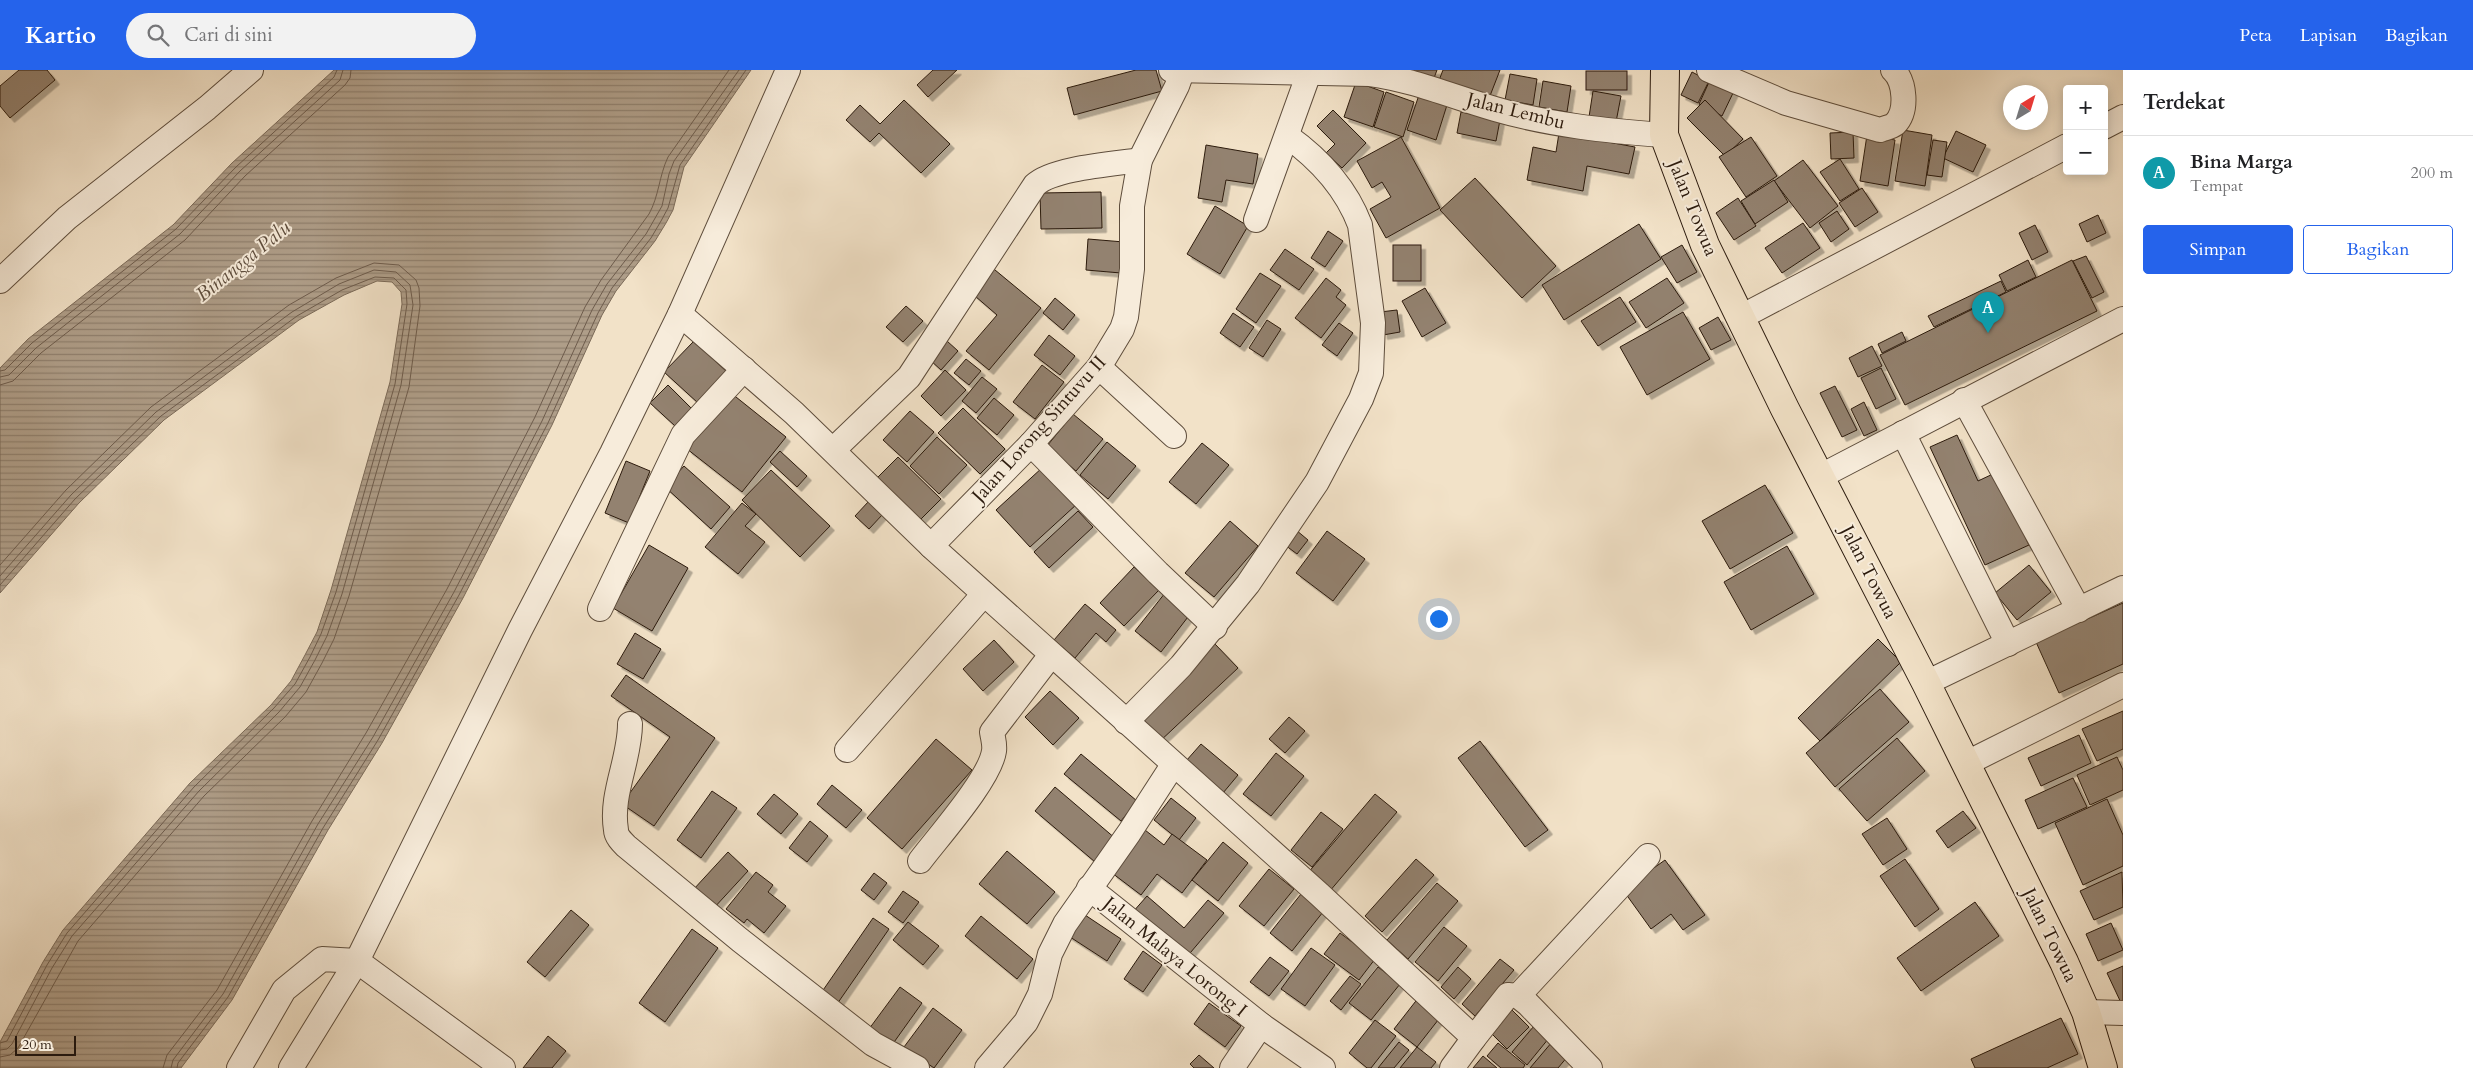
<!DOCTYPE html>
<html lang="id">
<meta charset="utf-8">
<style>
:root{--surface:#fff;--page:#f2f2f2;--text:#202124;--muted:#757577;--line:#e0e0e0;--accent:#2563eb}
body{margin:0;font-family:Cardo,serif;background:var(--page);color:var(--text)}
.controls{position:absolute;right:15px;top:15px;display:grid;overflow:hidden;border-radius:5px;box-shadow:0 2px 12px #0003}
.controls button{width:45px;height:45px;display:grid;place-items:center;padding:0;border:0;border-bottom:1px solid var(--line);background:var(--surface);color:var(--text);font:25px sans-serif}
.compass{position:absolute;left:2003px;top:15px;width:45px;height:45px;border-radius:50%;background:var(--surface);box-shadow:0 2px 12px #0003;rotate:38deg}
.scale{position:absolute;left:15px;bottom:12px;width:61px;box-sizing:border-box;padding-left:5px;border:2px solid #2c1b0e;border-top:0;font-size:14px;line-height:18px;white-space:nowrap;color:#2c1b0e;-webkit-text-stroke:4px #f7ecdb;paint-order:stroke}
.you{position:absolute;left:1438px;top:548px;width:18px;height:18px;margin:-12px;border:4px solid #fff;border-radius:50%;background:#1a73e8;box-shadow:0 0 0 8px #1a73e833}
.badge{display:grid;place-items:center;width:32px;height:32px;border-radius:50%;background:var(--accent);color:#fff;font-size:16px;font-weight:700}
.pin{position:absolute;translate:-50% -41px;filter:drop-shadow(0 1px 2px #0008)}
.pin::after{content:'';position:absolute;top:26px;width:18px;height:15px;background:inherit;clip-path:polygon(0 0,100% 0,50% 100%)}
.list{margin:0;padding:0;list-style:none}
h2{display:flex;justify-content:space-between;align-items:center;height:65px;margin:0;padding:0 20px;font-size:21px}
h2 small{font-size:16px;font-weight:400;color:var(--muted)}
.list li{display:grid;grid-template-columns:32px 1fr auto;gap:15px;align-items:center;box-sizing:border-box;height:75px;padding:0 20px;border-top:1px solid var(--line)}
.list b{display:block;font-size:19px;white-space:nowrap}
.list p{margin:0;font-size:16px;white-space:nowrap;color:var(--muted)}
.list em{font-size:16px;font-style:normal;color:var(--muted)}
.actions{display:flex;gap:10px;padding:15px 20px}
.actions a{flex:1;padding:11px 0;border:1px solid var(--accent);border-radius:5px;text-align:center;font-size:18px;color:var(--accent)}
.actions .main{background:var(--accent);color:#fff}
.icon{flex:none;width:28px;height:28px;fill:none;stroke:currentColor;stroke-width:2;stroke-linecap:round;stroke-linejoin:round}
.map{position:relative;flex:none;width:2123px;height:998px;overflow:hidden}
header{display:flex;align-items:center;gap:30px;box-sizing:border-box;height:70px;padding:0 25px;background:var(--accent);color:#fff}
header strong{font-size:24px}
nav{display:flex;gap:28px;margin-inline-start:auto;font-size:18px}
.search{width:350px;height:45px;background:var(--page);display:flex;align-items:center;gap:12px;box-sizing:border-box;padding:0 18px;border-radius:28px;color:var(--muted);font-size:19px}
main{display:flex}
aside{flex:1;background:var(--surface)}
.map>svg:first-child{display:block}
</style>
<header>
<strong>Kartio</strong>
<div class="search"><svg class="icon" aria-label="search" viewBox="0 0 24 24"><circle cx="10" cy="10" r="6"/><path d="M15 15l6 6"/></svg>Cari di sini</div>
<nav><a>Peta</a><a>Lapisan</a><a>Bagikan</a></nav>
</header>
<main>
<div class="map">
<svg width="2123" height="998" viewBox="0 0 2123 998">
<defs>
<pattern id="water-rules" width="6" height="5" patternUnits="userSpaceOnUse" patternTransform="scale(1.25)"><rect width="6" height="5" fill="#af9e89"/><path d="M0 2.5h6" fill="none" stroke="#8f806e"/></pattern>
<filter id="shadow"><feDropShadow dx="4.5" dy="4.5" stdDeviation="0" flood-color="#0004"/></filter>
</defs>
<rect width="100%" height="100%" fill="#f2e2c8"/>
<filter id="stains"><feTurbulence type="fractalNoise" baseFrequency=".004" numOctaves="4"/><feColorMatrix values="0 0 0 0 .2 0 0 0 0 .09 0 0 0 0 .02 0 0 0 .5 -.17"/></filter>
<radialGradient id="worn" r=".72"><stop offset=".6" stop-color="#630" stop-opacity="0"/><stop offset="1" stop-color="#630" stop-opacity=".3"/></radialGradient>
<path fill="url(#water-rules)" stroke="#7b6a58" d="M334 0H751L684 97 673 140 666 153 655 171 616 221 602 245 552 355 463 528 382 673 328 760 232 930 181 998H0V972L43 892 63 860 190 713 271 635 291 611 305 585 317 562 331 520 390 312 402 234 401 222 392 212 377 211 344 225 299 250 164 350 79 433 0 523V298L28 269 173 155 232 93Z"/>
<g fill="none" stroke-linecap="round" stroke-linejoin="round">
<g stroke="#6e5c4c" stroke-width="1">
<path d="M0 301 5 300 32 273 176 159 236 97 334 7 337 0"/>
<path d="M0 307 9 305 36 278 180 164 240 101 340 10 343 0"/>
<path d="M0 315 13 311 41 283 185 170 245 106 345 15 350 8 351 0"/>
<path d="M0 495 66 420 151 337 289 235 336 208 374 193 399 195 416 210 419 218 420 236 409 317 349 526 334 569 322 593 306 622 285 647 204 726 78 871 18 978 10 985 0 987"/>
<path d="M0 506 71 425 156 342 292 242 339 214 374 200 396 202 410 215 413 235 401 315 342 524 327 566 315 590 300 617 279 642 199 721 72 866 52 898 12 974 7 979 0 980"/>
<path d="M0 515 75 429 161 346 297 246 342 220 375 207 394 208 406 220 407 234 395 314 336 522 321 564 310 587 295 614 274 638 194 717 67 863 47 895 7 971 0 973"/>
<path d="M163 998 167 985 217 920 312 751 366 663 447 519 535 347 585 237 601 210 649 144C659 126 659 106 668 87L729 0"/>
<path d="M171 998 173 990 223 924 318 754 373 667 454 522 542 351 592 240 607 214 646 164 662 136 669 104 674 91 739 0"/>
<path d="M177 998 178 993 228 927 323 758 378 670 459 525 548 353 598 243 612 218 651 168 661 151 668 138 680 95 746 0"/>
</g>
</g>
<g fill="#93826f" stroke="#2c1b0e" filter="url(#shadow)">
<path d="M19 0H47L55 10 10 48 0 36V16Z"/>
<path d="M933 0H957L928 27 917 15Z"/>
<path d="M1136 0H1156L1162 21 1074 45 1067 18Z"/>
<path d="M1409 0H1437L1434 8Z"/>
<path d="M1443 0H1500L1488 31 1438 13Z"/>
<rect x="1586" y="1" width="41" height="19"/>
<path d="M1692 2 1709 11 1698 33 1681 25Z"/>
<path d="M1510 4 1537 9 1533 35 1505 30Z"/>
<path d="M1710 10 1734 21 1722 46 1699 34Z"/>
<path d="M1543 11 1571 16 1567 42 1539 37Z"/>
<path d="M1356 12 1384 22 1373 57 1344 47Z"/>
<path d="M1593 21 1621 26 1616 52 1589 47Z"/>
<path d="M1386 22 1414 32 1403 67 1374 57Z"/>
<path d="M1419 25 1447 35 1436 70 1407 60Z"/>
<path d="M904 30 950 74 921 103 879 63 870 72 846 50 860 35 880 54Z"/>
<path d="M1705 30 1743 69 1725 86 1687 48Z"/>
<path d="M1333 40 1366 73 1342 98 1326 83 1335 74 1317 56Z"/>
<path d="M1461 42 1500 50 1496 71 1457 63Z"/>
<path d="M1903 60 1932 65 1925 116 1895 111Z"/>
<path d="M1956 61 1986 75 1973 102 1943 88Z"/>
<path d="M1853 62 1854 88 1831 89 1830 63Z"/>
<path d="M1559 63 1635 77 1629 104 1587 96 1583 121 1527 110 1533 77 1556 82Z"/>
<path d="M1867 65 1895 70 1888 116 1860 111Z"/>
<path d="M1401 67 1440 138 1386 168 1370 139 1391 127 1382 112 1372 118 1357 91Z"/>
<path d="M1751 67 1777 106 1746 127 1719 87Z"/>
<path d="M1933 70 1947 72 1942 107 1927 105Z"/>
<path d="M1206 75 1258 84 1253 114 1226 110 1222 132 1198 128Z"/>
<path d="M1840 89 1859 119 1840 131 1820 102Z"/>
<path d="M1803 90 1838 136 1810 158 1774 111Z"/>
<path d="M1475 108 1556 196 1522 228 1440 140Z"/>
<path d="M1774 110 1788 132 1755 154 1741 131Z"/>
<path d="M1862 118 1878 142 1855 157 1839 133Z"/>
<path d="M1101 122 1102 158 1041 159 1040 123Z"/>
<path d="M1738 128 1756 156 1734 170 1716 143Z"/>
<path d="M1215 136 1248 156 1220 204 1187 184Z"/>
<path d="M1837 141 1849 159 1831 172 1819 153Z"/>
<path d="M2098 145 2106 163 2087 172 2079 154Z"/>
<path d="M1803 153 1820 178 1782 203 1765 178Z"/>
<path d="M1639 154 1661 189 1564 250 1542 215Z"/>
<path d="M2035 155 2048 182 2032 190 2019 163Z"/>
<path d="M1328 161 1343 171 1325 197 1311 188Z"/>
<path d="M1088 169 1124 172 1121 203 1086 200Z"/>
<rect x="1393" y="175" width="28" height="36"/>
<path d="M1682 175 1697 202 1677 213 1661 187Z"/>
<path d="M1285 179 1314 199 1299 220 1270 200Z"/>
<path d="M2086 186 2104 222 2092 228 2073 191Z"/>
<path d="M2028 190 2036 207 2007 221 1999 205Z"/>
<path d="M2072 190 2097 241 1905 335 1880 285Z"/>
<path d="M989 195 1041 238 989 300 966 281 997 245 968 220Z"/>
<path d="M1260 203 1281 216 1256 253 1236 239Z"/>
<path d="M1326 208 1341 220 1336 227 1346 235 1321 268 1295 248Z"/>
<path d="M1667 208 1684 233 1646 258 1629 232Z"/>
<path d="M2001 211 2006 222 1934 257 1928 246Z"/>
<path d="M1425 218 1446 253 1422 267 1402 231Z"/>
<path d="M1620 227 1636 252 1598 276 1581 251Z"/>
<path d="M1055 228 1075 245 1063 260 1043 243Z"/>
<path d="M906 236 923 251 903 272 886 257Z"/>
<path d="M1397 240 1400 262 1383 265 1380 242Z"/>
<path d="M1683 242 1710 289 1647 325 1620 277Z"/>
<path d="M1233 243 1254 257 1240 277 1220 263Z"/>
<path d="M1718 247 1731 270 1711 280 1699 258Z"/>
<path d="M1267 250 1281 259 1263 287 1249 278Z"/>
<path d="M1339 253 1353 263 1337 286 1322 275Z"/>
<path d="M1902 262 1906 271 1882 283 1878 274Z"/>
<path d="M1049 265 1075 286 1060 305 1034 285Z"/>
<path d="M694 271 727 302 698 333 664 302Z"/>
<path d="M947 271 958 281 941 300 930 290Z"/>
<path d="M1872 276 1882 296 1858 307 1849 288Z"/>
<path d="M966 289 981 301 969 315 954 303Z"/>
<path d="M1042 295 1064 312 1035 349 1013 332Z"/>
<path d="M1881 298 1896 329 1876 339 1861 308Z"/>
<path d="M945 300 966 320 941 346 921 326Z"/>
<path d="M982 307 997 319 976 343 962 331Z"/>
<path d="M668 315 692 339 675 356 650 333Z"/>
<path d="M1835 316 1857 360 1842 367 1820 323Z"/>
<path d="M731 323 786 367 742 422 687 379Z"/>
<path d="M994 328 1014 345 997 365 977 348Z"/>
<path d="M1864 332 1877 360 1864 366 1851 339Z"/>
<path d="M963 338 1005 379 980 404 938 363Z"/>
<path d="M910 341 934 362 907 392 883 370Z"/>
<path d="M1073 344 1103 369 1076 401 1047 376Z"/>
<path d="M1957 365 1978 411 1995 403 2029 475 1985 495 1930 377Z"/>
<path d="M937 367 967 395 939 424 910 396Z"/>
<path d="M1107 372 1136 396 1108 429 1080 405Z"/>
<path d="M1202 373 1229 395 1196 434 1169 412Z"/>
<path d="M780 381 807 406 797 417 770 392Z"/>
<path d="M898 387 941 429 918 452 875 410Z"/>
<path d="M626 391 650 401 629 453 605 443Z"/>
<path d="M684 396 730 437 711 459 665 417Z"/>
<path d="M1043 397 1077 434 1030 477 996 440Z"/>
<path d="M771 400 830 456 800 487 742 430Z"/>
<path d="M1765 415 1793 463 1730 499 1702 451Z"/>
<path d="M869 431 883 444 869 459 855 446Z"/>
<path d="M742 433 756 444 745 456 765 472 738 504 705 477Z"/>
<path d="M1078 441 1093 457 1049 498 1034 482Z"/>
<path d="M1230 451 1258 476 1214 527 1185 503Z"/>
<path d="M1296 460 1308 470 1297 484 1285 475Z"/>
<path d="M1327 461 1365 489 1333 531 1296 503Z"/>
<path d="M649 475 688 498 652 561 613 538Z"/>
<path d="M1787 476 1814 524 1751 560 1724 512Z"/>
<path d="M2029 495 2051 522 2017 550 1995 523Z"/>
<path d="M1134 497 1159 520 1124 556 1100 533Z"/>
<path d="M1165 523 1191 543 1161 582 1135 561Z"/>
<path d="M2123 533V594L2059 623 2036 572Z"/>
<path d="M1085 534 1116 560 1106 572 1096 563 1075 588 1054 570Z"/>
<path d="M635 563 661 579 643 609 617 594Z"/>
<path d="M1878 569 1901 592 1820 671 1798 648Z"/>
<path d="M994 570 1014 592 983 621 963 599Z"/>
<path d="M1215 574 1238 598 1158 673 1136 648Z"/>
<path d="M626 605 715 668 654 756 622 734 670 667 611 626Z"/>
<path d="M1880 619 1909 652 1835 717 1806 683Z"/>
<path d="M1050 621 1079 648 1053 675 1025 647Z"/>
<path d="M2123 641V679L2097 691 2082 659Z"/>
<path d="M1289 647 1305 661 1285 683 1269 669Z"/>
<path d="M2079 665 2091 693 2041 716 2028 688Z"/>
<path d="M1897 668 1925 701 1867 751 1839 719Z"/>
<path d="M936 669 972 700 902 779 867 748Z"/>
<path d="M1480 671 1548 760 1525 777 1458 688Z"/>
<path d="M1201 674 1238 705 1223 723 1186 691Z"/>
<path d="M1276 683 1304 706 1271 746 1243 724Z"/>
<path d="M1081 684 1137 731 1121 751 1064 704Z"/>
<path d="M2117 687 2123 700V720L2090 735 2077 705Z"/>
<path d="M2073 708 2087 737 2038 759 2025 730Z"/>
<path d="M832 715 862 740 846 758 817 734Z"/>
<path d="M1055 717 1116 769 1095 792 1035 741Z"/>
<path d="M712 721 737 738 701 788 677 770Z"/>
<path d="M774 724 798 744 781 764 757 744Z"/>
<path d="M1375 724 1397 742 1329 822 1307 804Z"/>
<path d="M1171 728 1196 748 1179 770 1154 750Z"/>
<path d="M2107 729 2123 765V796L2083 815 2055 753Z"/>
<path d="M1963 741 1976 758 1948 778 1936 761Z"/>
<path d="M1321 742 1343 759 1312 797 1291 780Z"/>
<path d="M1887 748 1907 779 1883 795 1862 764Z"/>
<path d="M810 751 828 766 807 792 789 778Z"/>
<path d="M1145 760 1164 775 1172 764 1207 790 1182 823 1157 804 1141 825 1112 803Z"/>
<path d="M1223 772 1248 793 1218 831 1192 810Z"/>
<path d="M1007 781 1055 822 1027 854 979 814Z"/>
<path d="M728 782 748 801 713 839 693 820Z"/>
<path d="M1416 789 1434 805 1382 862 1365 846Z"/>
<path d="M1905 789 1939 839 1915 857 1880 806Z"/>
<path d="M1665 790 1705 845 1683 860 1671 844 1651 859 1623 820Z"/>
<path d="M1269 799 1294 819 1264 856 1239 836Z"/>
<path d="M756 802 773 815 768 822 786 836 764 863 747 849 744 853 726 839Z"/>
<path d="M2122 802 2123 837 2094 850 2080 821Z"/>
<path d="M874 803 887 813 874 830 861 820Z"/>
<path d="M1437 813 1458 831 1408 889 1387 870Z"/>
<path d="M903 821 919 832 903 853 888 842Z"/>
<path d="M1301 824 1323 842 1292 881 1270 863Z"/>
<path d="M1147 826 1184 858 1208 830 1224 843 1185 889 1132 843Z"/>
<path d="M1975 832 1999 866 1921 921 1897 888Z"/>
<path d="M571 840 589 855 545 907 527 892Z"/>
<path d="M1082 843 1121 869 1107 891 1067 865Z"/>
<path d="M981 846 1033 889 1017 909 965 866Z"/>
<path d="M873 848 889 859 835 937 819 926Z"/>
<path d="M908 852 939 876 923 895 893 870Z"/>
<path d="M2111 853 2123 880 2098 891 2086 864Z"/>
<path d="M1444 857 1467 876 1438 911 1415 892Z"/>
<path d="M692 859 718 878 665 952 639 933Z"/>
<path d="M1340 863 1375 889 1359 910 1324 884Z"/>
<path d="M1311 878 1335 895 1305 936 1281 919Z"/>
<path d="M1143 881 1162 895 1143 922 1124 909Z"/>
<path d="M1270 887 1289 901 1269 926 1250 912Z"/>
<path d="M1500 889 1514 900 1475 946 1462 934Z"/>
<path d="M2123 896V937L2107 903Z"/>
<path d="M1378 897 1400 914 1371 950 1349 933Z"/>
<path d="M1458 897 1471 909 1454 929 1441 917Z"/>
<path d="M1350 906 1361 914 1341 940 1330 931Z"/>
<path d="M900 917 922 933 892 975 869 959Z"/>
<path d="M1419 927 1442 945 1417 977 1394 959Z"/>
<path d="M1209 933 1241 956 1225 977 1194 954Z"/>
<path d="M933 938 962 960 934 998 904 977Z"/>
<path d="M1512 940 1529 957 1507 979 1490 962Z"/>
<path d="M2061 948 2078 984 2047 998H1975L1971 989Z"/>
<path d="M1375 950 1396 966 1371 998H1367L1349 983Z"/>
<path d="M1534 956 1549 968 1527 995 1512 982Z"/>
<path d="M548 966 566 981 552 998H523Z"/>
<path d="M1399 972 1409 980 1394 998H1378Z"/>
<path d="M1552 972 1568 986 1558 998H1530Z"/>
<path d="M1498 973 1525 995 1523 998H1501L1487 986Z"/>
<path d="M1417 977 1436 992 1431 998H1400Z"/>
<path d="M1199 985 1214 998H1194L1190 994Z"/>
<path d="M1483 986 1497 998H1473Z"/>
</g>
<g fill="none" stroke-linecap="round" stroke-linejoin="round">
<g stroke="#5e4d3c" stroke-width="26">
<g id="minor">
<path d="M1171 0 1370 4C1414 10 1453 27 1495 39 1549 55 1608 61 1664 65"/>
<path d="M1709 0 1786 33 1880 60C1885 58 1891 57 1895 54 1908 41 1905 11 1893 0"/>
<path d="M2104 57 2123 47"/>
<path d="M1256 150 1309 3"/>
<path d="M0 211 67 148 207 38 251 0"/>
<path d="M680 244 794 343 931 476 1319 824 1474 968 1452 998"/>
<path d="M1741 247 2067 76"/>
<path d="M1099 297 1174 366"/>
<path d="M1964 330 2079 540"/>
<path d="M1903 363 2008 574"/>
<path d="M1031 374 1158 503 1215 557"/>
<path d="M833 380 909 307 1035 115C1053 98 1114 94 1140 90"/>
<path d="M1821 406 2123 249"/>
<path d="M931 476 1031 374 1099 297 1122 259 1126 247 1132 199V136L1140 90 1177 16 1182 2"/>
<path d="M600 539 683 365 744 299"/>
<path d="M1926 613 2123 518"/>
<path d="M1126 652 1181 596 1248 514 1317 412 1361 329 1371 303 1373 253 1360 155C1346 118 1318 88 1287 66"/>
<path d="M630 654C630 690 610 724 616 760 616 766 622 772 626 776L740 870 873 974 917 998"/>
<path d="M847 680 984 524"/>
<path d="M1965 694 2123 615"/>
<path d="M920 791C938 767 990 709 994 681 995 675 993 668 992 662L1051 585"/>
<path d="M1089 818 1261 955 1323 998"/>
<path d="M1518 926 1648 786"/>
<path d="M2086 942 2123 943"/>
<path d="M1474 968 1508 925 1518 926 1528 934 1590 998"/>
<path d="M239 998 284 920 322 889 357 891 503 998"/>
<path d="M291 998 357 891 520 560 612 383 680 244 788 0"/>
<path d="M987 998 1026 952 1040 924 1050 884 1065 854 1129 763 1173 695"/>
<path d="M1232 998 1261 955"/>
</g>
</g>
<g stroke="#2c1b0e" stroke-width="30">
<path id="major" d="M1665 0 1664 65 1705 175 1785 339 1926 613 2064 892 2086 942 2103 998"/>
</g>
<use href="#minor" stroke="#f7ecdb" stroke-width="24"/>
<use href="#major" stroke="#f2e2c8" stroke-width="28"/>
</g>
<g text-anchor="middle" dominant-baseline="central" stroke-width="4" stroke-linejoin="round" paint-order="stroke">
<g font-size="19" fill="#2c1b0e" stroke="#f7ecdb">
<text transform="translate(1516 41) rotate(14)">Jalan Lembu</text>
<text transform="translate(1693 138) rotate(68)">Jalan Towua</text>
<text transform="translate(1039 359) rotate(-48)">Jalan Lorong Sintuvu II</text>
<text transform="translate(1869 502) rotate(63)">Jalan Towua</text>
<text transform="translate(2050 865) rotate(64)">Jalan Towua</text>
<text transform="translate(1175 887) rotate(39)">Jalan Malaya Lorong I</text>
</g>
<g font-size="20" font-style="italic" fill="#604f3f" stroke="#f7ecdb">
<text transform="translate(243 191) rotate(-39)">Binangga Palu</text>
</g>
</g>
<rect width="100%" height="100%" filter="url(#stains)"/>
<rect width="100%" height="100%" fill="url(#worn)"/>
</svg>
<div class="controls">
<button>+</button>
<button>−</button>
</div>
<svg class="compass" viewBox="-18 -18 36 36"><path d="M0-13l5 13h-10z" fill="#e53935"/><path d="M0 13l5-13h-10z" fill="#757577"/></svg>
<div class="scale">20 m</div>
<div class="you"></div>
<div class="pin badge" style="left:1988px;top:263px;background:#0f9aa8">A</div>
</div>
<aside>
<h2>Terdekat<small></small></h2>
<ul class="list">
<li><span class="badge" style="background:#0f9aa8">A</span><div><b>Bina Marga</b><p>Tempat</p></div><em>200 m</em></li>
</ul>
<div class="actions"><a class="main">Simpan</a><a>Bagikan</a></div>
</aside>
</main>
